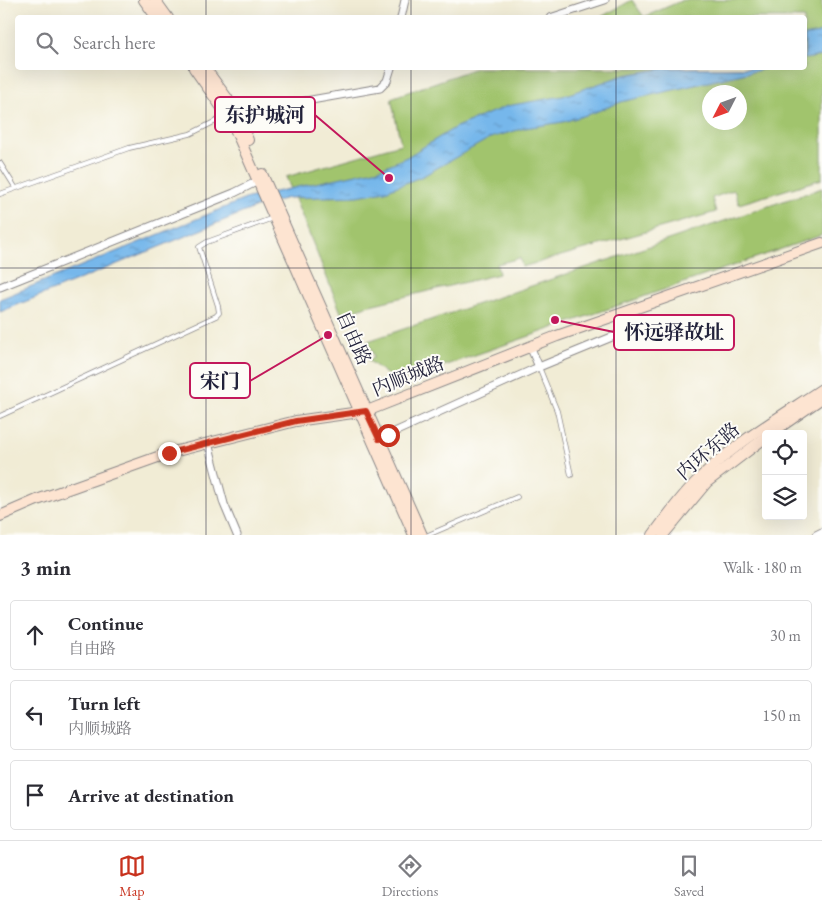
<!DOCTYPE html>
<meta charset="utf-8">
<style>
:root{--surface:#fff;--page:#f2f2f3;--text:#2b2b33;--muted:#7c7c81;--line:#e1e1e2;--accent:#c8321e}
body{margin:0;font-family:"EB Garamond","Noto Serif SC",serif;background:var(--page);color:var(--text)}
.controls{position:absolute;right:15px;bottom:15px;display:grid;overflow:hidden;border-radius:5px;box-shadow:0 5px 20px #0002}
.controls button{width:45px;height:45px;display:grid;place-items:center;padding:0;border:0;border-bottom:1px solid var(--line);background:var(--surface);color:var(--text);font:25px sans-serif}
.compass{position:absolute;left:702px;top:85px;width:45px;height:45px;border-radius:50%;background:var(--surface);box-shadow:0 5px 20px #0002;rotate:228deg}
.stop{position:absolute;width:15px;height:15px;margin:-11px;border:4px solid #c8321e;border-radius:50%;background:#fff}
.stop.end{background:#c8321e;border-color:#fff;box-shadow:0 1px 5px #0008}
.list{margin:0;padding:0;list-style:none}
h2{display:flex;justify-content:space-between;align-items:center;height:65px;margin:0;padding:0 20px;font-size:21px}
h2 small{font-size:16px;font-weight:400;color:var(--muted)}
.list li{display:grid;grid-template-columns:32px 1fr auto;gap:15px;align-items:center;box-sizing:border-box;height:70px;margin:0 10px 10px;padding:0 10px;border:1px solid var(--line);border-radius:5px}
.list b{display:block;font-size:19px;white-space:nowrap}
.list p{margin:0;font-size:16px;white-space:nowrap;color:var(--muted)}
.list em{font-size:16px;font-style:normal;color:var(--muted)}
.icon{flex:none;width:28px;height:28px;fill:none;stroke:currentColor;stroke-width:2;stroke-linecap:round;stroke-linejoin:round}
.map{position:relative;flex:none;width:822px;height:535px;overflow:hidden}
.search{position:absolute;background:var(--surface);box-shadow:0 5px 20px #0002;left:15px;right:15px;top:15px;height:55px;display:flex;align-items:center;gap:12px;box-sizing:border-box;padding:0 18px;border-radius:5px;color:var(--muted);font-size:19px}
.sheet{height:305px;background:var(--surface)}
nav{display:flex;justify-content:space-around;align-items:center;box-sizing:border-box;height:70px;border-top:1px solid var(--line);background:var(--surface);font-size:14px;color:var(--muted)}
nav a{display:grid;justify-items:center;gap:2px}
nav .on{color:var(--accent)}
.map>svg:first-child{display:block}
</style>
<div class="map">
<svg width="822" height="535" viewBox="0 0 822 535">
<defs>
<pattern id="water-ripples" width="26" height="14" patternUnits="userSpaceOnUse" patternTransform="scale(1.25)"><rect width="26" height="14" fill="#76b7eb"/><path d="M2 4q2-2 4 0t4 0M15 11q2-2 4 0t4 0" fill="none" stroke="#6094c0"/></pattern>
</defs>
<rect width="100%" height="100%" fill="#fdfcf7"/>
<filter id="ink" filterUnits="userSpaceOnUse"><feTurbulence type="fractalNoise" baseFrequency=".02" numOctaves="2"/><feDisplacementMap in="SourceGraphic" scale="10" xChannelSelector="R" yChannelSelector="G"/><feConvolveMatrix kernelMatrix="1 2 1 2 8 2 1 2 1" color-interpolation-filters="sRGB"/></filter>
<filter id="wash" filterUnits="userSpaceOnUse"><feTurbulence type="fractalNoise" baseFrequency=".0096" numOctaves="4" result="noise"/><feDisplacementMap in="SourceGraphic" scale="20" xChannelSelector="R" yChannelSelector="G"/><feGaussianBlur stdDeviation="1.12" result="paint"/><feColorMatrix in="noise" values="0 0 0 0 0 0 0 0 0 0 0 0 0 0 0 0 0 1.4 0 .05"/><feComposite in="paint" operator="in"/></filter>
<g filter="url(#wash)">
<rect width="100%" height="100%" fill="#f1ecd5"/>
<g fill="#a1c46d" stroke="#627354" fill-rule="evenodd">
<path d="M632 0 644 17 683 0H822V179L739 204 734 190 712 198 716 212 522 267 520 258 497 264 499 274 366 306 342 315 286 177 401 144 391 98 476 68H804V18L601 17ZM710 92H740V122H710Z"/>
<path d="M822 188V235L397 382 368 360 374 357 368 341Z"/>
</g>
<g fill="url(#water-ripples)" stroke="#4c6c93">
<path d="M822 32V56L805 59V36Z"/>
<path d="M667 68H769L621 102 590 114 563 122 525 128 490 138 423 176 385 191 358 196 288 198 264 204 0 312V299L248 198 379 169 407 157 456 127 507 106 563 96 624 75Z"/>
</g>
</g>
<g filter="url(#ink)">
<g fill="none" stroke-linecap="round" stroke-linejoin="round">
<g stroke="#8a8788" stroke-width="5.5">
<g id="lane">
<path d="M0 163 15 187"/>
<path d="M0 194 129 148 190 134 226 116"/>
<path d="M539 367 557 411 571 475"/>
<path d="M0 416 216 316 219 313 218 306 199 247 207 242 273 218"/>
<path d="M428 535 517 497"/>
</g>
</g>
<g stroke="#8a8788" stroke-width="9">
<g id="street">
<path d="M401 18 405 0"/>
<path d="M550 18 605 0"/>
<path d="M238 118 294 103 380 88 387 81 391 68"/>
<path d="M0 287 234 193 258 181"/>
<path d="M530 346 539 367"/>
<path d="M379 439 534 369 641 325"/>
<path d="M208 443 224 504 237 535"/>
<path d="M816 535 822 532"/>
</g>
</g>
<g stroke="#8a8788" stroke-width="12">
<g id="secondary">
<path d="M144 0 157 18"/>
<path d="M155 0 168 18"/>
<path d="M194 68 232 122 414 535"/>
<path d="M205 68 227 98 248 140"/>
<path d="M262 174 422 535"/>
<path d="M770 434 822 398"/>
<path d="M0 516 37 500 169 453 296 421 367 411 557 336 822 243"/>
<path d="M653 535C665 519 677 502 691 487 728 447 777 419 822 389"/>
<path d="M663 535 707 482 766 437"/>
</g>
</g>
<use href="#lane" stroke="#fff" stroke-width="4"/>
<use href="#street" stroke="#fff" stroke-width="7"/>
<use href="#secondary" stroke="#fde4d1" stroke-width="10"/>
</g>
</g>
<g fill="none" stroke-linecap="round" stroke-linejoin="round" filter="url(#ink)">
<path stroke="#c8321e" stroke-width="6" d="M169 453 296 421 366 411 379 439 388 435"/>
</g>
<path fill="none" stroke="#22223b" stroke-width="1" stroke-opacity="0.55" d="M206 0V18M411 0V18M616 0V18M206 68V535M411 68V535M616 68V535M0 268H822"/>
<g text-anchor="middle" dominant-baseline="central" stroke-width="4" stroke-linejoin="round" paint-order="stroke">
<g font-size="19" fill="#22223b" stroke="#fdfcf7">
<text transform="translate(354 338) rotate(66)">自由路</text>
<text transform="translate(408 376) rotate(-22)">内顺城路</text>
<text transform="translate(708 451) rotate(-41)">内环东路</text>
</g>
</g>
<path fill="none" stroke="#c2185b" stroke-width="2" d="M389 178L315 115M555 320L614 332M328 335L250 381"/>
<g fill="#c2185b" stroke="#fdfcf7" stroke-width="2">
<circle cx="389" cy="178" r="5"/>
<circle cx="555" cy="320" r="5"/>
<circle cx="328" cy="335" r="5"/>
</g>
<g fill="#fdfcf7" stroke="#c2185b" stroke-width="2">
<rect x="215" y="97" width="100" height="35" rx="5"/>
<rect x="614" y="315" width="120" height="35" rx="5"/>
<rect x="190" y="363" width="60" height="35" rx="5"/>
</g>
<g font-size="20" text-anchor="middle" font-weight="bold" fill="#22223b">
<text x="265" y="122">东护城河</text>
<text x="674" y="339">怀远驿故址</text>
<text x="220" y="388">宋门</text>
</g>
</svg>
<div class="controls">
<button><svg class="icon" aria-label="locate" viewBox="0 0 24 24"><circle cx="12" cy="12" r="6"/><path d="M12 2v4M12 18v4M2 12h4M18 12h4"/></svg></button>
<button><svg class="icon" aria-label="layers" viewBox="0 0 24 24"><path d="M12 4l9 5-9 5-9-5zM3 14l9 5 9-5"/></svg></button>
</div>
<svg class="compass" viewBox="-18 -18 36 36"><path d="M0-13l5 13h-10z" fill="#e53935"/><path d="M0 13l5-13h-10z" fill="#7c7c81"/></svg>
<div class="stop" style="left:388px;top:435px"></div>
<div class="stop end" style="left:169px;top:453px"></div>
<div class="search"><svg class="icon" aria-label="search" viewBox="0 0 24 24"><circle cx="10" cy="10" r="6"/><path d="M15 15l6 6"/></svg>Search here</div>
</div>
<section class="sheet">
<h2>3 min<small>Walk · 180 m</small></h2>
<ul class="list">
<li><svg class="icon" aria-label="ahead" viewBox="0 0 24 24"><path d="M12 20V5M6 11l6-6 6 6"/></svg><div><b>Continue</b><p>自由路</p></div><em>30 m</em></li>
<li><svg class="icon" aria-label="left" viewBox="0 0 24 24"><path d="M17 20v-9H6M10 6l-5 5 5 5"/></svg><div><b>Turn left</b><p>内顺城路</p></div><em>150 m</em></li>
<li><svg class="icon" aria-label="arrive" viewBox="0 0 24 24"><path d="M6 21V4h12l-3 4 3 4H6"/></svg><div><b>Arrive at destination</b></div></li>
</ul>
</section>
<nav>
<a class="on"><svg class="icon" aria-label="map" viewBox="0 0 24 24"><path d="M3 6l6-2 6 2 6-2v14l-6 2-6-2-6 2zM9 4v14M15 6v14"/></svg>Map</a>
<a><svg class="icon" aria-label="directions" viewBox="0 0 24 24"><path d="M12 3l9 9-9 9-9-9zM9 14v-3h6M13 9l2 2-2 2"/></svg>Directions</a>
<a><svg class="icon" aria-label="saved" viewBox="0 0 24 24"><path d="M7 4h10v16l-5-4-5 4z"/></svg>Saved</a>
</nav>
